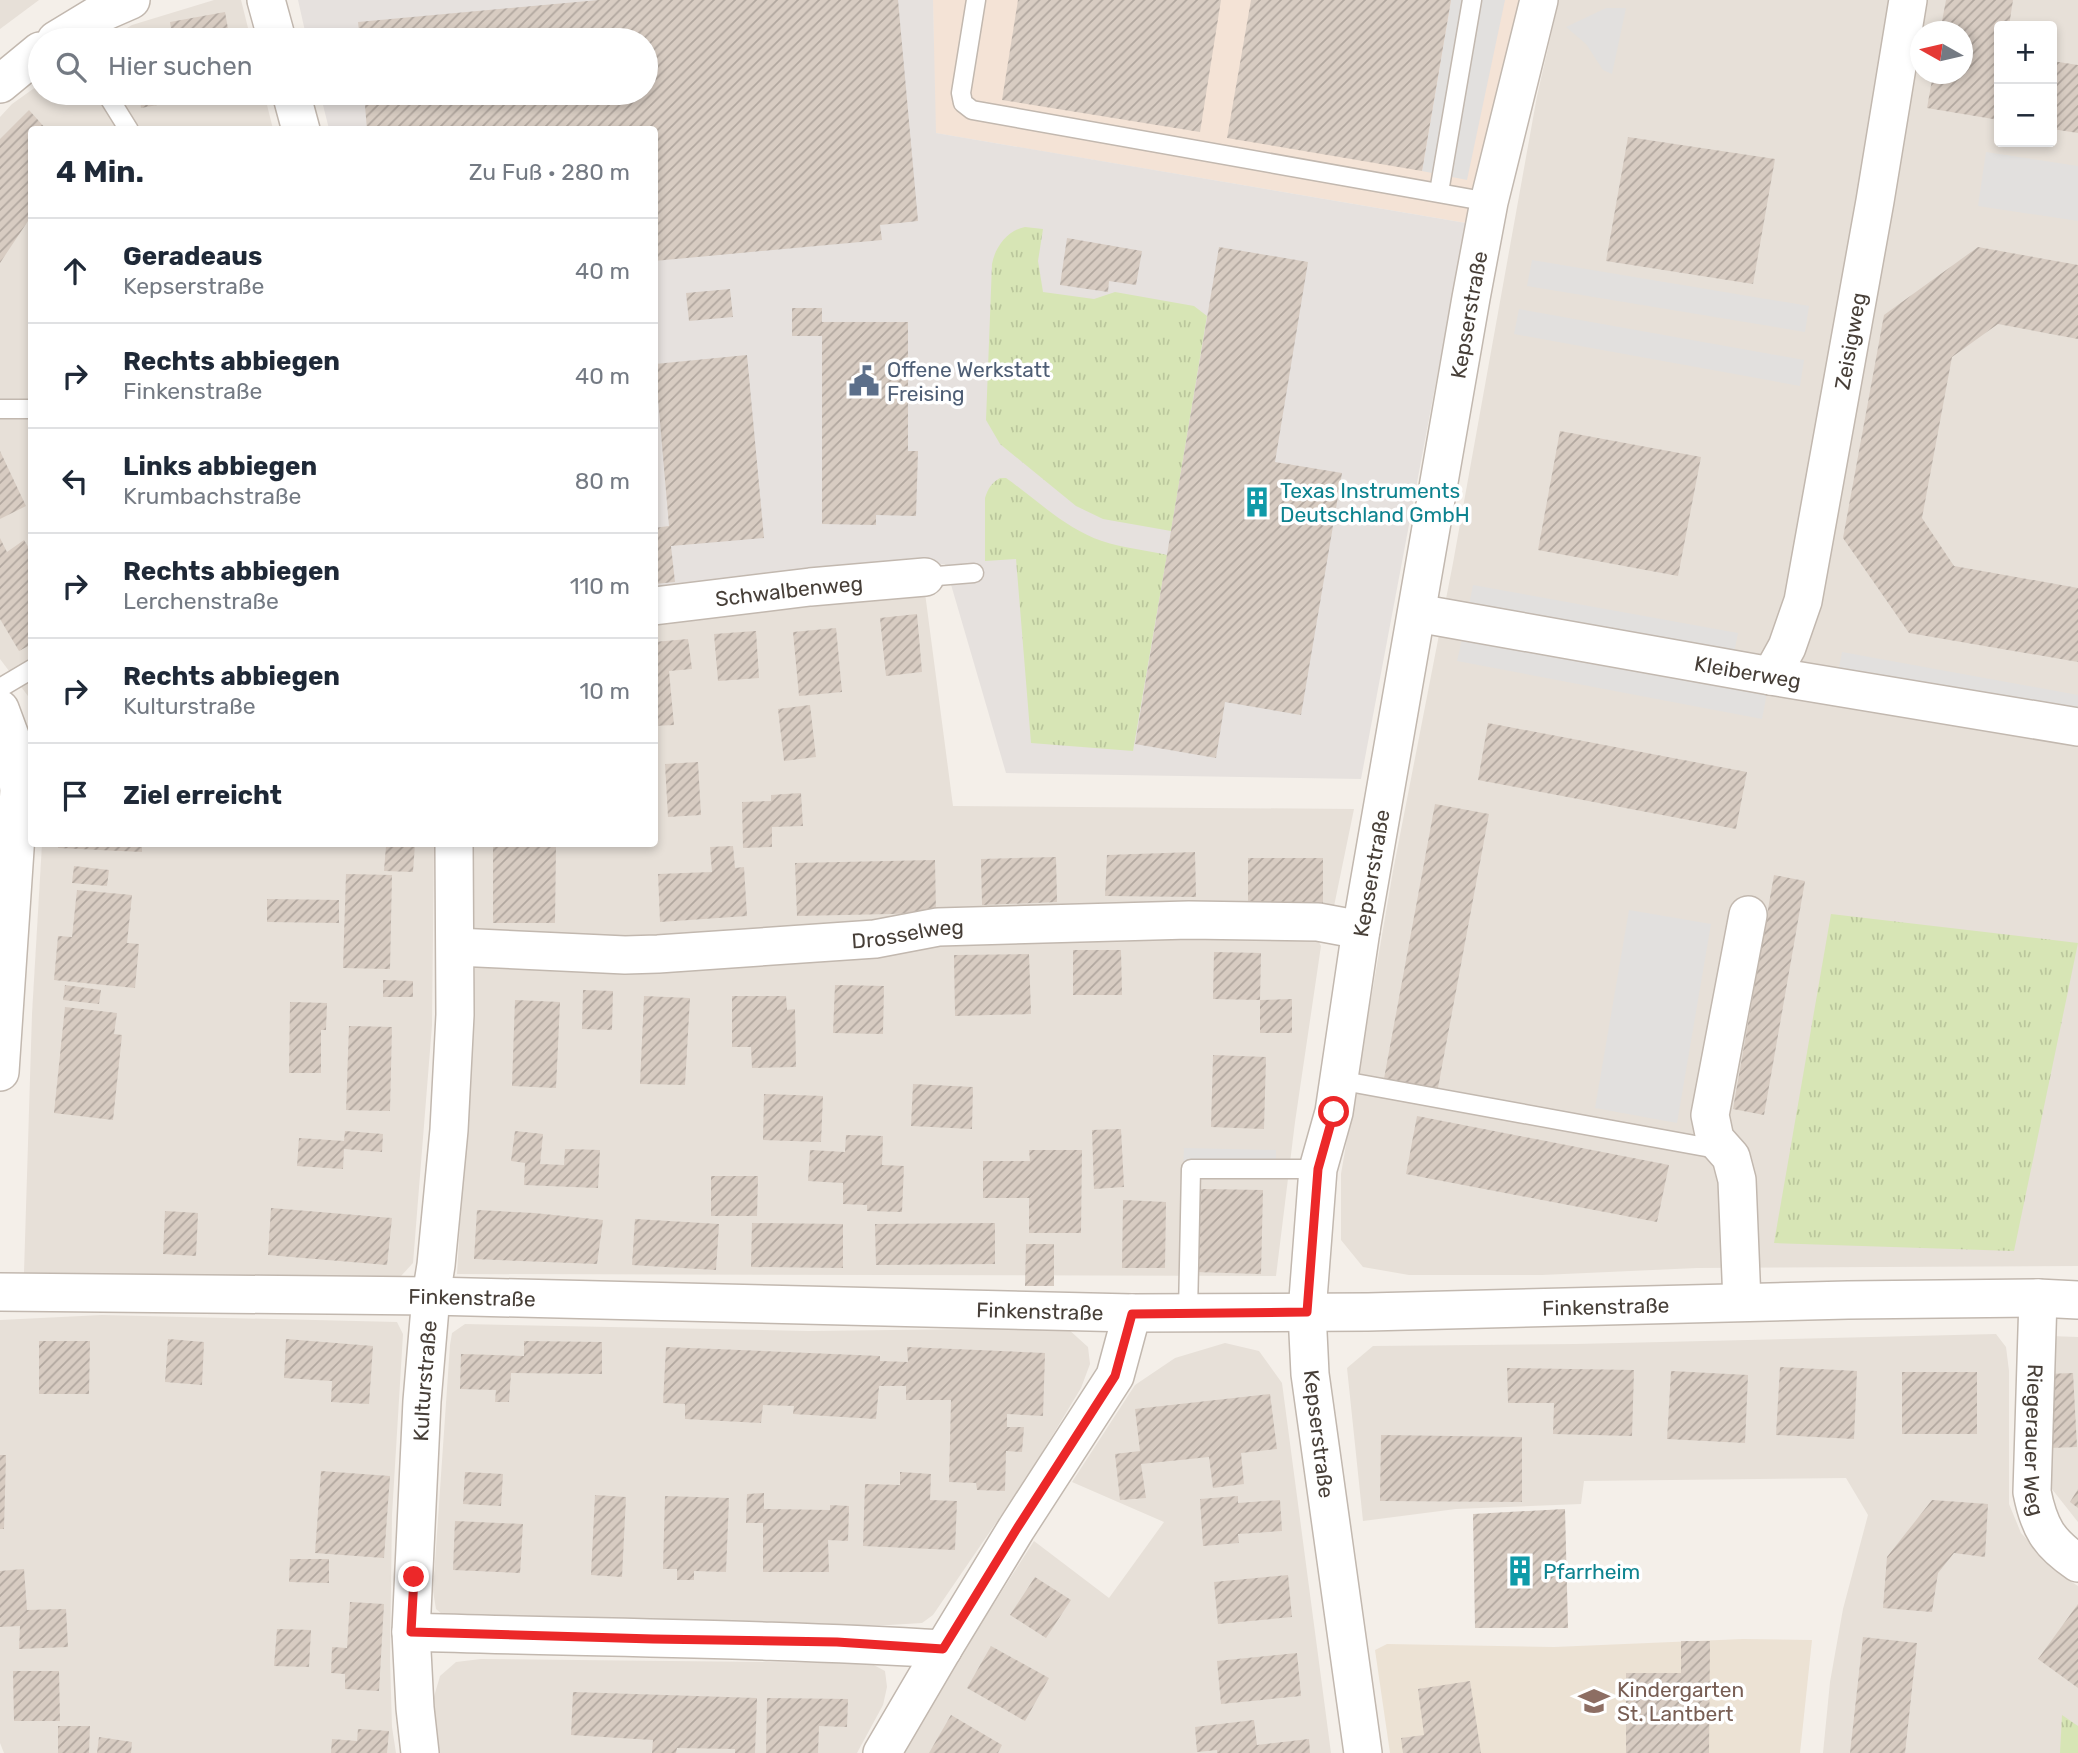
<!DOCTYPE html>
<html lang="de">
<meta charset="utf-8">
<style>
:root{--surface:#fff;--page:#f2f2f3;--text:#1f2937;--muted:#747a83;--line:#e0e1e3}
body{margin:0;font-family:Rubik,sans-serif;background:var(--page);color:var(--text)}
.controls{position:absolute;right:21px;top:21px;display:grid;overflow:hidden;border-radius:7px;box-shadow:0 4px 10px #0003}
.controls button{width:63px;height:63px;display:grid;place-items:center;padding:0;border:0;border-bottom:2px solid var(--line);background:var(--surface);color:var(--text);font:35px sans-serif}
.compass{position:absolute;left:1910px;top:21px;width:63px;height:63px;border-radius:50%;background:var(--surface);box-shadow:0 4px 10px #0003;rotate:278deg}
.stop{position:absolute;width:21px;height:21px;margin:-16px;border:5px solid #ec2829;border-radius:50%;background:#fff}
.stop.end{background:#ec2829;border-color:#fff;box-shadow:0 2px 7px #0008}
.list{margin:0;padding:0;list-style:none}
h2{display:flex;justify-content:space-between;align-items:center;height:91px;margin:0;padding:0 28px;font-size:30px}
h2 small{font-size:23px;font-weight:400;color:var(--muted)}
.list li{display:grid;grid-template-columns:46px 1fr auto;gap:21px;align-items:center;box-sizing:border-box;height:105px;padding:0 28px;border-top:2px solid var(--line)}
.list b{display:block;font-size:26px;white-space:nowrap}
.list p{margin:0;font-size:23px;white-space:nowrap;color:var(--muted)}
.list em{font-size:23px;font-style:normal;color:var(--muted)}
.icon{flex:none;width:38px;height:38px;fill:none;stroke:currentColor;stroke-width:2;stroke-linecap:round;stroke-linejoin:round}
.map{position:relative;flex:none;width:2078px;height:1753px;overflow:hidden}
.search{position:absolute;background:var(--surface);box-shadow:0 4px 10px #0003;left:28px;top:28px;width:630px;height:77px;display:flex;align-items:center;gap:18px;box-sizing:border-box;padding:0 24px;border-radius:38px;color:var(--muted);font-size:26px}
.panel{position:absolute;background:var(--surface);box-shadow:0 4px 10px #0003;left:28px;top:126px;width:630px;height:721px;border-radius:7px}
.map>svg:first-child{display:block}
</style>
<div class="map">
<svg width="2078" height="1753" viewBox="0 0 2078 1753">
<defs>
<pattern id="grass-tufts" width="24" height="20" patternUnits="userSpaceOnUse" patternTransform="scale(1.75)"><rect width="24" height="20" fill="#d7e5b5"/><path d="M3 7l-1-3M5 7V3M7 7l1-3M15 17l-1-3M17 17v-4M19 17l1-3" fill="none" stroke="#bac69c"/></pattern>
<pattern id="building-hatch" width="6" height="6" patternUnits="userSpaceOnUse" patternTransform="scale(1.75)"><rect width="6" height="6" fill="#d8ccc2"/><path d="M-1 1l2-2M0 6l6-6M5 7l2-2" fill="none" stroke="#b1a79f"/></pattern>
</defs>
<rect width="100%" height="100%" fill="#f4efe9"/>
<g fill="#e7e0d8" fill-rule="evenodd">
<path d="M0 0H39L0 29Z"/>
<path d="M214 0H241L251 40H107L132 25Z"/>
<path d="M1559 0H2078V1266L1697 1268 1542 1275H1409L1363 1267 1341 1240V1174L1393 871 1453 563 1537 96ZM1999 26H2052V142H1999ZM1920 32H1962V74H1920Z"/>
<path d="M40 84V93H264L273 129 32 130 31 710 28 696 0 659V117L12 104Z"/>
<path d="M925 593 953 806 1354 809 1332 916 654 944 469 941 473 844H654L655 622Z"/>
<path d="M42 844H434L432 1025 413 1263 401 1276 380 1279 24 1273 32 1014Z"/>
<path d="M1057 933 1315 934 1321 946 1295 1122 1276 1276 457 1274 475 966 794 962Z"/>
<path d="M102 1315 397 1322 403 1334 392 1515 390 1659 392 1727 396 1753H4L0 1743V1320Z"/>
<path d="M465 1324 808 1331 1067 1328 1088 1347 1090 1364 1081 1388 1028 1476 933 1615 922 1623 889 1625H728L448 1619 436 1609 433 1591 450 1345 452 1333Z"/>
<path d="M1996 1334 2006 1347 2009 1371V1504L2021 1533 2058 1573 2078 1586V1753H1823L1830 1682 1843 1609 1868 1515 1846 1478 1584 1481 1581 1504 1456 1509 1363 1521 1347 1368 1373 1346 1576 1344Z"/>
<path d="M2050 1336 2078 1337V1522L2048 1484Z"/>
<path d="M1225 1343 1259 1351 1282 1383 1331 1753H904L952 1669 1034 1541 1109 1598 1164 1522 1072 1482 1135 1385 1175 1358Z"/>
<path d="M481 1659 870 1663 885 1671 887 1687 883 1705 857 1753H439L433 1700 440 1676 456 1662Z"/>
</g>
<path fill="#f4e3d6" d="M933 0H1519L1466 223 935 133Z"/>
<path fill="#e6e1de" d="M298 0H933L936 133 1466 223 1361 779 1006 773 945 564 655 590 654 130 329 129 320 93H646V40H307Z"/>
<path fill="#ece2d4" d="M1743 1639 1812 1640 1800 1753H1390L1375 1650 1387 1644 1554 1647Z"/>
<g fill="url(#grass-tufts)">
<path d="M1025 227 1043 229 1038 261 1043 292 1094 299 1115 292 1194 306 1207 316 1171 531 1103 519 1076 506 1000 444 986 420 992 264C995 247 1008 230 1025 227Z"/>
<path d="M1000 478H1006C1037 500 1066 529 1102 541 1123 548 1146 550 1167 555L1133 751 1031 743 1016 559 985 561V498C988 489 991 483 1000 478Z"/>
<path d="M1831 914 2078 943 2014 1251 1774 1243Z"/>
<path d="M2062 1715 2078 1726V1753H2060Z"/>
</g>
<g fill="#e2e0de">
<path d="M1451 0H1505L1467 180 1422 171Z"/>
<path d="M1606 8H1626L1612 74 1603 70 1586 44 1566 27Z"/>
<path d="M1986 152 2078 166V221L1978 206Z"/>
<path d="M1532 260 1809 306 1805 332 1527 286Z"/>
<path d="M1519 309 1804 360 1800 386 1514 334Z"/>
<path d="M1473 585 1738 633 1733 658 1468 610Z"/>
<path d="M1463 635 1767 693 1762 719 1457 661Z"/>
<path d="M1842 652 2078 695V716L1838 673Z"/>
<path d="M1629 910 1711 924 1677 1123 1595 1108Z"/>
<path d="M1184 1148 1276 1150V1170L1183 1169Z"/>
</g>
<g fill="url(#building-hatch)">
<path d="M599 0H898L918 221 880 225 882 240 654 261V130H367L364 93H646V40H360L358 22Z"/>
<path d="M1018 0H1221L1200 132 1002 100Z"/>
<path d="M1251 0H1451L1422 171 1227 138Z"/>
<path d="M1946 0H2013L2009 26H1999V120L1927 108 1933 74H1963V32H1940Z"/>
<path d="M225 12 230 40H149L172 35 170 22Z"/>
<path d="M2052 61 2078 65V133L2052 129Z"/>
<path d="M139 93H189L190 99 141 108Z"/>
<path d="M29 110 47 130H32V215L0 263V139Z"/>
<path d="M1628 137 1775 159 1753 284 1606 261Z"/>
<path d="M1067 238 1142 251 1136 285 1109 281 1108 292 1060 285Z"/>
<path d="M1219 247 1308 262 1275 462 1342 473 1301 715 1225 702 1216 758 1135 744Z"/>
<path d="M1978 247 2078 265V339L1998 324 1952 357 1922 518 1954 566 2078 588V662L1909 633 1843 538 1884 315Z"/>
<path d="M730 289 733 317 689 321 686 293Z"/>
<path d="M792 308H822V322H908V451H918L916 516 876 515V525L822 524V336H792Z"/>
<path d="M747 355 764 538 671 546 675 582 654 584V528L669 526 655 364Z"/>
<path d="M1560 431 1701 457 1678 576 1538 550Z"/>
<path d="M0 451 26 506 0 519Z"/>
<path d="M0 538 7 552 24 540 32 553V644L19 651 0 619Z"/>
<path d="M917 614 922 672 886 676 880 618Z"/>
<path d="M836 628 842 692 799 696 793 632Z"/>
<path d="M756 631 759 678 718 681 714 634Z"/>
<path d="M688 639 692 669 669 671 674 725 654 726V642Z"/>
<path d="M810 705 816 757 784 761 778 709Z"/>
<path d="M1488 723 1747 772 1736 829 1478 780Z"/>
<path d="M698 762 701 815 668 817 665 764Z"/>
<path d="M801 793 803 826 772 827V847L743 848 742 802 771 801V795Z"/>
<path d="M1435 804 1489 814 1437 1093 1383 1084Z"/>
<path d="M58 844H142V852L58 848Z"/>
<path d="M380 844H415L413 872 384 871 386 846H380Z"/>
<path d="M493 844H556L555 923H493Z"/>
<path d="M733 846 735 868 744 867 747 916 660 922 658 874 712 872 710 847Z"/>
<path d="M1195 852 1196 897 1105 896 1107 855Z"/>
<path d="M1056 857 1057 902 982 905 981 859Z"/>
<rect x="1248" y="858" width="75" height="45"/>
<path d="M935 860 936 913 797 916 795 863Z"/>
<path d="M74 866 109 870 107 886 72 883Z"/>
<path d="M346 874 392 875 390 969 343 968Z"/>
<path d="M1774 875 1805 881 1764 1115 1733 1109Z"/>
<path d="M77 890 132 895 127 943 139 944 135 988 54 980 58 936 72 937Z"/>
<path d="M267 899 339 900V923L267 922Z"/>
<path d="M1073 950H1121L1122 995H1073Z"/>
<path d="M1214 952 1261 953 1260 1000 1213 999Z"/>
<path d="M1029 954 1031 1014 955 1016 954 955Z"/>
<path d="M383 980 413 981V997H383Z"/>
<path d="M65 985 101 990 99 1004 63 1000Z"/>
<path d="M835 985 884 986 883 1034 833 1033Z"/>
<path d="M583 990 613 991 612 1030 582 1029Z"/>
<path d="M644 996 690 998 685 1085 640 1084Z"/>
<path d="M732 996H786L787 1010 795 1009 796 1067 752 1068 751 1047H732Z"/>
<path d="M1292 999V1033H1260V1000Z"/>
<path d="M515 1000 560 1002 556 1088 512 1086Z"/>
<path d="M290 1002 327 1003 326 1030H321V1073H289Z"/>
<path d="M65 1007 117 1013 114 1034 122 1035 113 1120 54 1113Z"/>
<path d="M349 1026 392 1027 390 1111 346 1110Z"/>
<path d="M1213 1055 1266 1057 1264 1129 1211 1127Z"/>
<path d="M913 1084 973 1087 972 1129 911 1126Z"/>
<path d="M764 1094 823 1096 821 1142 763 1140Z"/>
<path d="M1417 1116 1669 1165 1657 1222 1406 1174Z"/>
<path d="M1121 1129 1124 1187 1094 1189 1092 1130Z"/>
<path d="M345 1131 383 1134 382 1152 344 1149 343 1169 297 1166 299 1138 344 1141Z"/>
<path d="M515 1131 543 1134 540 1164 564 1165 565 1149 600 1150 598 1188 524 1185 525 1163 511 1161Z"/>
<path d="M846 1135 883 1136 882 1165 904 1166 902 1212 867 1211V1205L843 1204V1183L808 1181 810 1150 845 1152Z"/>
<path d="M1029 1150H1082L1081 1233H1029V1198H983V1161H1030Z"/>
<path d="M711 1176H758L757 1216H711Z"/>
<path d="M1197 1189 1263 1190 1261 1274 1195 1272Z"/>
<path d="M1123 1200 1166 1202 1165 1268H1122Z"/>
<path d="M271 1208 392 1218 387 1265 268 1255Z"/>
<path d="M477 1210 534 1213 603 1220 597 1264 474 1259Z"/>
<path d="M165 1211 198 1213 196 1256 163 1254Z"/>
<path d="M635 1219 719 1224 716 1270 632 1265Z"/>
<path d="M752 1223 843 1224V1268L751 1267Z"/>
<path d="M995 1223V1264L876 1265 875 1224Z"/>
<path d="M1026 1244H1054V1286H1025Z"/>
<path d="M168 1339 204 1342 202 1385 165 1382Z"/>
<path d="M286 1339 373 1346 369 1404 331 1402 332 1381 284 1378Z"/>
<path d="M39 1341H90L89 1394H39Z"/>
<path d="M524 1341 602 1342V1374L511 1373 509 1402H495L496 1390 460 1389 461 1354 524 1356Z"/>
<path d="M666 1347 880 1356V1361L908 1362 907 1347 1045 1353 1043 1416 1007 1414V1427H1024L1022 1452 1006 1451 1005 1491 977 1490 976 1483 949 1482 951 1400H906V1386H879L876 1419 793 1414 794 1406 763 1405 761 1423 685 1419V1404L663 1403Z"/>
<path d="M1780 1367 1857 1371 1854 1439 1776 1435Z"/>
<path d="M1507 1368 1634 1370 1632 1436 1553 1434 1554 1403H1508Z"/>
<path d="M1671 1371 1748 1375 1745 1443 1667 1439Z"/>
<rect x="1902" y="1372" width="75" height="62"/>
<path d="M2073 1373 2077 1447 2050 1448 2047 1374Z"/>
<path d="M1270 1394 1277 1449 1241 1453 1244 1484 1213 1488 1209 1457 1141 1464 1146 1498 1120 1500 1115 1454 1140 1451 1135 1409Z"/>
<path d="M1381 1435 1522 1437V1502L1380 1501Z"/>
<path d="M0 1455H6L4 1529H0Z"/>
<path d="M321 1471 390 1476 384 1558 315 1553Z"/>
<path d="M465 1472 503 1474 501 1506 463 1504Z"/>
<path d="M900 1472 931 1474 930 1500 957 1501 955 1550 863 1546 865 1484 900 1485Z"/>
<path d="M2078 1489V1508L2070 1502Z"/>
<path d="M764 1493V1509L830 1510V1505L849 1506 848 1541 828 1540 829 1572H763V1523H746L747 1494Z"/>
<path d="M595 1495 626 1497 622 1577 591 1575Z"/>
<path d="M665 1496 729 1498 726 1572 694 1571V1580H677V1569H663Z"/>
<path d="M1238 1496V1503L1280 1500 1282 1531 1238 1534 1239 1543 1203 1546 1200 1499Z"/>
<path d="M1932 1500 1988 1504 1985 1557 1954 1553 1938 1573 1932 1612 1883 1608 1887 1557Z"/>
<path d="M1565 1509 1568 1628H1475L1473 1514Z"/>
<path d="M455 1521 523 1524 520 1573 453 1570Z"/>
<path d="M290 1559H329V1583L289 1582Z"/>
<path d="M24 1569 27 1610 66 1609 68 1647 19 1649 20 1626 0 1627V1571Z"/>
<path d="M1288 1575 1292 1617 1218 1624 1214 1582Z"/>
<path d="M1035 1577 1071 1600 1046 1638 1010 1615Z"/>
<path d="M350 1602 384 1604 379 1691 345 1689V1674L331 1673 332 1647 347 1648Z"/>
<path d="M2078 1604V1688L2038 1659Z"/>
<path d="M277 1629 311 1630 309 1667 274 1666Z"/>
<path d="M1863 1637 1917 1643 1905 1753H1850Z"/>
<path d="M1681 1641H1710L1709 1753H1626V1673H1681Z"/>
<path d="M991 1646 1049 1678 1025 1721 967 1688Z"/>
<path d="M1297 1653 1301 1696 1221 1704 1217 1661Z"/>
<path d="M13 1671H59L60 1721H14Z"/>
<path d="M1470 1681 1481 1753H1403L1401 1738 1424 1735 1418 1689Z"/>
<path d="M573 1692 757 1698 755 1753H735V1749L677 1748 676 1753H652L653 1740 571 1735Z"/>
<path d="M767 1698 848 1699 847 1727 819 1726 818 1753H766Z"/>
<path d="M951 1715 1002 1745 998 1753H929Z"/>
<path d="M1254 1720 1257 1745 1309 1739 1310 1753H1217V1750L1197 1752 1195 1727Z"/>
<path d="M58 1726H90L89 1753H58Z"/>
<path d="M358 1729 389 1731 387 1753H331L332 1739 357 1741Z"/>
<path d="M99 1737 132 1742 131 1753H97Z"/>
</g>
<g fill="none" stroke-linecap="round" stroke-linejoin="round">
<g stroke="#c2b8af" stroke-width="21">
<g id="service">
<path d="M976 0 961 93 963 103 972 110 1489 202"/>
<path d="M106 93 129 130"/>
<path d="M1439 192 1472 0"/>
<path d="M0 409H32"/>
<path d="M925 577 974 573"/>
<path d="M0 688 32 669"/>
<path d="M1338 1080 1722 1150"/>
<path d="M1188 1313 1191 1169H1318"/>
</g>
</g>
<g stroke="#c2b8af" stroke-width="40">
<g id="minor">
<path d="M266 0 277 40"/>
<path d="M56 40 99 14 131 0"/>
<path d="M0 84 40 51"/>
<path d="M291 93 301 130"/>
<path id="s1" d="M654 606 810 587 925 577"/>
<path id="s2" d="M1417 613 1771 676 2078 727"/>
<path id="s3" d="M1771 676 1787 647 1803 601 1875 201 1908 0"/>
<path d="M0 709 13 744 19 790 0 1072"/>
<path id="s4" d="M456 947 625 955 658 954 875 939 938 927 1189 920 1318 922 1361 930"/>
<path id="s5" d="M0 1292 431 1296 1132 1313 1368 1312 1848 1300 2038 1298 2078 1300"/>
<path id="s6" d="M2038 1298 2032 1492C2039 1527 2048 1543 2078 1563"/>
<path d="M1742 1302 1737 1180 1731 1157 1715 1139 1710 1115 1748 915"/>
<path d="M411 1632C588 1638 766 1638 943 1649"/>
<path id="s7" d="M420 1753 415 1708 411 1632 422 1401 431 1296 436 1265 449 1130 455 1015 454 844"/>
<path d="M882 1753 943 1649 1016 1529 1115 1376 1132 1313"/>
<path id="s8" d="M1363 1753 1310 1374 1307 1312 1318 1169 1334 1112 1361 930 1471 298 1489 202 1539 0"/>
</g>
</g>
<use href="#service" stroke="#fff" stroke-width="18"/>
<use href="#minor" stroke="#fff" stroke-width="37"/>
</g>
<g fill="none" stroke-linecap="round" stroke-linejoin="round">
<path stroke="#ec2829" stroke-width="9" d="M414 1577 411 1632 653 1639 837 1642 943 1649 1016 1530 1115 1376 1132 1314 1307 1312 1318 1169 1334 1112"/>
</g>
<defs>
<g id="civic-bare" transform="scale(2.415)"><path d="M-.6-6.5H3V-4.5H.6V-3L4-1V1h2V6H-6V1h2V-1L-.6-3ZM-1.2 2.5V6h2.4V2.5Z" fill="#5c6f8a" stroke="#fff" stroke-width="2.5" paint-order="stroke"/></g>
<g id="building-bare" transform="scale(2.415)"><path d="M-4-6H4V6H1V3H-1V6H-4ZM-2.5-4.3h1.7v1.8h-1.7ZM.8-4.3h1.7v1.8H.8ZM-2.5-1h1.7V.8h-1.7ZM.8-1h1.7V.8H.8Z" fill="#0f9aa8" stroke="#fff" stroke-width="2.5" paint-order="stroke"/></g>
<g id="school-bare" transform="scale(2.415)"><path d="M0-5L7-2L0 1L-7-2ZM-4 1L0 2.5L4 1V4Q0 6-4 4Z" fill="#8d6e63" stroke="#fff" stroke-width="2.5" paint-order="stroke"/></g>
</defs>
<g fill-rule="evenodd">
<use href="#civic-bare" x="864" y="381"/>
<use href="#building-bare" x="1257" y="502"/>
<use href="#building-bare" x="1520" y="1571"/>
<use href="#school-bare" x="1594" y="1701"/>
</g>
<g text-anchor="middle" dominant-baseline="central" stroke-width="7" stroke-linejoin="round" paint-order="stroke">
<g font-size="21" fill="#473f38" stroke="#fff">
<text stroke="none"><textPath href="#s8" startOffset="1456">Kepserstraße</textPath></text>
<text stroke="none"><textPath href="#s3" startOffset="346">Zeisigweg</textPath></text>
<text stroke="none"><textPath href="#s1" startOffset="136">Schwalbenweg</textPath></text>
<text stroke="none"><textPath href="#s2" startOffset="336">Kleiberweg</textPath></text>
<text stroke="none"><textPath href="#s8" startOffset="889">Kepserstraße</textPath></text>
<text stroke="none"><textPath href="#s4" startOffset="453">Drosselweg</textPath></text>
<text stroke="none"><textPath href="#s5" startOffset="472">Finkenstraße</textPath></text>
<text stroke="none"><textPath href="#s5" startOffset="1606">Finkenstraße</textPath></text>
<text stroke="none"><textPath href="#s5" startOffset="1040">Finkenstraße</textPath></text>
<text stroke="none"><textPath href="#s7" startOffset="373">Kulturstraße</textPath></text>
<text transform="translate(1319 1434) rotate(83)">Kepserstraße</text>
<text stroke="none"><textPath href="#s6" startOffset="142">Riegerauer Weg</textPath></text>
</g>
<g font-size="21" fill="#4e5e75" stroke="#fff" text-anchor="start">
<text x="887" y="369">Offene Werkstatt<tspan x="887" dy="24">Freising</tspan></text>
</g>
<g font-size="21" fill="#0d838f" stroke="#fff" text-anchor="start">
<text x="1280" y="490">Texas Instruments<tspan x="1280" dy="24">Deutschland GmbH</tspan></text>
<text x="1543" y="1571">Pfarrheim</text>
</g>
<g font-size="21" fill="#785e54" stroke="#fff" text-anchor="start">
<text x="1617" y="1689">Kindergarten<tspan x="1617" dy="24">St. Lantbert</tspan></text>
</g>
</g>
</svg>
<div class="controls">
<button>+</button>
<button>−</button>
</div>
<svg class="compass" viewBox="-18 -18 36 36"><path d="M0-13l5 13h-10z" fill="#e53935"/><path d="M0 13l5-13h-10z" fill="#747a83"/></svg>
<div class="stop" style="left:1334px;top:1112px"></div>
<div class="stop end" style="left:414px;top:1577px"></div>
<div class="search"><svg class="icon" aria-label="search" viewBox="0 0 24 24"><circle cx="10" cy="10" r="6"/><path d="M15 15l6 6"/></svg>Hier suchen</div>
<section class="panel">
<h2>4 Min.<small>Zu Fuß · 280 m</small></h2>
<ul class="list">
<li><svg class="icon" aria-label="ahead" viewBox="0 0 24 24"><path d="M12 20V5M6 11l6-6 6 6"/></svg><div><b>Geradeaus</b><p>Kepserstraße</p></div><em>40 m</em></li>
<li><svg class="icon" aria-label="right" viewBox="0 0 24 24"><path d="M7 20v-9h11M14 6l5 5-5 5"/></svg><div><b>Rechts abbiegen</b><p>Finkenstraße</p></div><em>40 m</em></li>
<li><svg class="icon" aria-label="left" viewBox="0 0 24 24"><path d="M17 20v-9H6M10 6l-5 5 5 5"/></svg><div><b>Links abbiegen</b><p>Krumbachstraße</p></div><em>80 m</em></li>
<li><svg class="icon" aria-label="right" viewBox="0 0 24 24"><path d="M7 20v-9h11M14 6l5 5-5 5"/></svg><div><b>Rechts abbiegen</b><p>Lerchenstraße</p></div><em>110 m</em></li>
<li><svg class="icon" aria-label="right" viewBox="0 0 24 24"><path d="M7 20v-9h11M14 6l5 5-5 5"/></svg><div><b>Rechts abbiegen</b><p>Kulturstraße</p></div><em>10 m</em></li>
<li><svg class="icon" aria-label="arrive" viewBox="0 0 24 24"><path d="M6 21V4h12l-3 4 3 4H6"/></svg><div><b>Ziel erreicht</b></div></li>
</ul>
</section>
</div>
